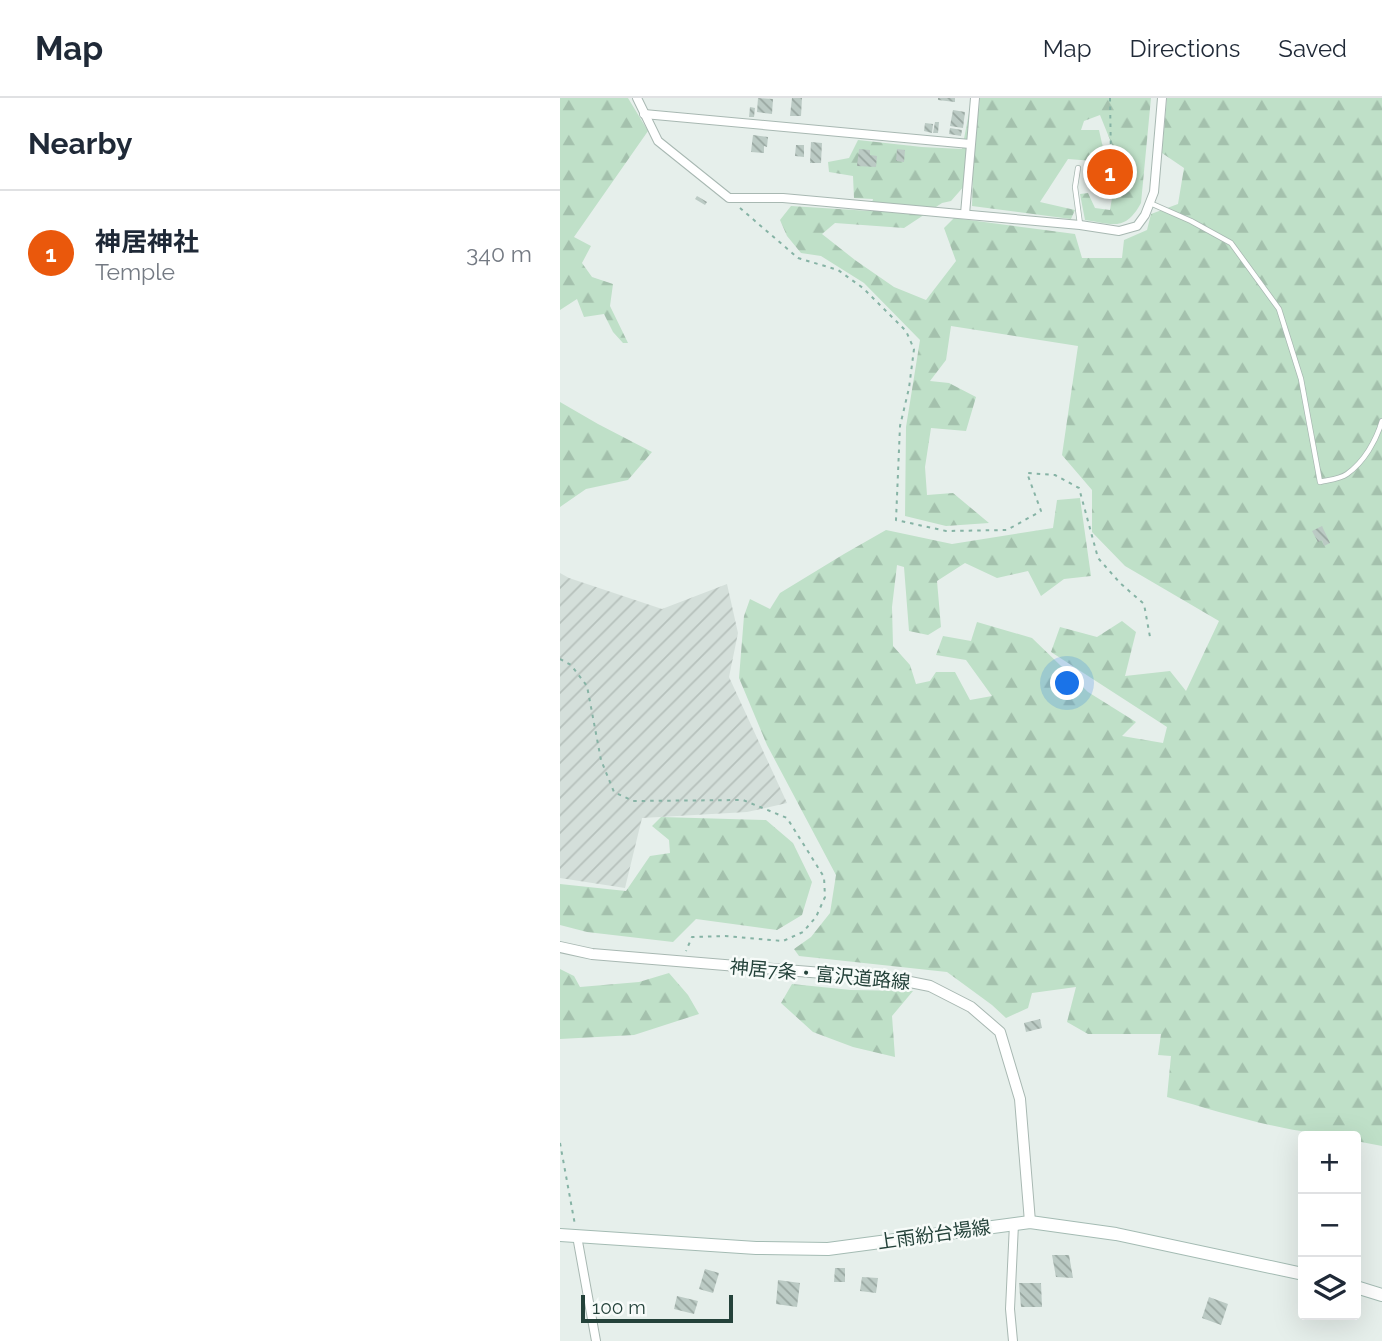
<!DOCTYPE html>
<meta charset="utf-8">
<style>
:root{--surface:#fff;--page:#f6f6f7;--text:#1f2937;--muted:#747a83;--line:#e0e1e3;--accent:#ea580c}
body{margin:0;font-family:Raleway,"Noto Sans JP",sans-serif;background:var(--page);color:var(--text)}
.controls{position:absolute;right:21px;bottom:21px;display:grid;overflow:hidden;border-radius:7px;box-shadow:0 7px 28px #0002}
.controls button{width:63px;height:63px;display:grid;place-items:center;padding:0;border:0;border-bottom:2px solid var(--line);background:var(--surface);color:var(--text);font:35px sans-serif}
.scale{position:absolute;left:21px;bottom:18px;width:152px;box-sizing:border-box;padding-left:7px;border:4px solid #24423a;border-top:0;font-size:19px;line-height:24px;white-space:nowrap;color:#24423a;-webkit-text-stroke:5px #f7fbf9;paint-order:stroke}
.you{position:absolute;left:508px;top:586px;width:24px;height:24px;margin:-18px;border:5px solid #fff;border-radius:50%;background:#1a73e8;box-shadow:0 0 0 10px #1a73e833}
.badge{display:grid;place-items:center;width:46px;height:46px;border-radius:50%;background:var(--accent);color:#fff;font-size:23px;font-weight:700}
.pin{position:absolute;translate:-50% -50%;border:4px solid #fff;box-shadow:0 2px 7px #0006}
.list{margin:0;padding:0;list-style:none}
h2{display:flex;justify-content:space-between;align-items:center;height:91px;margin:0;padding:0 28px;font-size:30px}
h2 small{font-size:23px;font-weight:400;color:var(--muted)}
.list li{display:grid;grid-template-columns:46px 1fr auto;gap:21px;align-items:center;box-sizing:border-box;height:126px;padding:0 28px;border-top:2px solid var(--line)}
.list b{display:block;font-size:26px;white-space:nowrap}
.list p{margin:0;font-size:23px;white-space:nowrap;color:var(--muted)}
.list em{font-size:23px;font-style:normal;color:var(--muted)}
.icon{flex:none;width:38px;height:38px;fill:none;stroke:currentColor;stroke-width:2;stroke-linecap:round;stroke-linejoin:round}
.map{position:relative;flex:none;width:822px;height:1243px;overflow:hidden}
header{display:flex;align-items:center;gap:42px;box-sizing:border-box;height:98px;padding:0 35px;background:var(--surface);border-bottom:2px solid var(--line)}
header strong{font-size:33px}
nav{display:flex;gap:38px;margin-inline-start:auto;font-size:24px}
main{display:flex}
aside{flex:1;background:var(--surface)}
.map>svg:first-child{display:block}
</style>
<header>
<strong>Map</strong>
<nav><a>Map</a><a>Directions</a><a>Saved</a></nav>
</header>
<main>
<aside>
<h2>Nearby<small></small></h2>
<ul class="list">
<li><span class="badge">1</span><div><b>神居神社</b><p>Temple</p></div><em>340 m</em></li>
</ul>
</aside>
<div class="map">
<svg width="822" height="1243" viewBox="0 0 822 1243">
<defs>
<pattern id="industrial-furrows" width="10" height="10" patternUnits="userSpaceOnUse" patternTransform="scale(1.75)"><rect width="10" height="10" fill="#d4dfda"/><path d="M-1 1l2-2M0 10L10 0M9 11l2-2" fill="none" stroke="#b6c1bc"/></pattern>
<pattern id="forest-firs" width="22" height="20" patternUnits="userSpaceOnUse" patternTransform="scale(1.75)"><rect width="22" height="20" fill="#bfe0c8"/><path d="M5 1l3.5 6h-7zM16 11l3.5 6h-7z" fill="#a4c1ad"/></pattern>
<pattern id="building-back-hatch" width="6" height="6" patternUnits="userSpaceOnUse" patternTransform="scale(1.75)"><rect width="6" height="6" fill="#bbcac4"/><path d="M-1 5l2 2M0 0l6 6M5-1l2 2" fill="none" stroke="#98a6a0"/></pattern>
</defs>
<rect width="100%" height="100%" fill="#e6efeb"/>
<path fill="url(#industrial-furrows)" d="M0 475 9 480 102 511 167 486 178 535 169 579 227 705 187 714 82 720 65 790 0 780Z"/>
<g fill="url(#forest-firs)">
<path d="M0 0H68L88 33 14 139 31 148 22 165 32 179 53 186 50 208 68 245H63L53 234 44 216 24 219 17 201 0 212Z"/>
<path d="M420 0H591L581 105C565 134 553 126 525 122L520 96 528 95 535 110 550 112 553 94 569 89 540 17 524 23 521 32H539L543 50 533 63 508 61 480 104 515 112 511 121 412 108 413 78 391 103 382 105 344 130 275 125 262 136 295 162 334 189 366 202 396 163 384 130 394 120 515 136 522 160H562L564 142 587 132 591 116 618 106 624 70 602 55 607 0H822V1048L796 1043V1038C732 1038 668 1016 607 999L611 958 598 957 601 936H528L507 924 516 889 472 895 468 910 446 920 432 907 387 874 239 858 234 851 251 839 270 815 276 777 207 647 179 580 184 518 190 501 210 511 220 495 284 456 326 432 392 446 493 430 497 402 520 400 531 478 504 481 481 498 468 473 437 480 405 465 377 483 381 529 368 537 349 533 344 469 337 467 332 509 333 548 350 567 356 586 370 583 376 574H395L410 602 432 598 406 562 376 557 383 538 411 543 417 524 472 540 528 594 576 624 562 638 603 645 607 629 491 554 500 529 537 539 562 523 576 534 565 578 610 573 626 593 659 523 565 468 532 434V392L502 357 518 248 391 228 386 262 370 283 389 285 416 299 406 333 371 330 365 369 367 397 393 395 429 425 386 428 345 418 346 329 360 242 304 185 261 158 241 155 227 138 220 122 231 108 310 113 313 101 294 100 293 78 269 74 268 64 289 60 298 42 362 49 402 51 409 15 419 12Z"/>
<path d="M0 304 38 326 92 354 68 382 26 391 0 409Z"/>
<path d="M101 719 206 722 233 745 252 784 242 817 217 832 136 821 113 844 27 834 0 827V786L66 793 90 758 110 755 109 742 92 728Z"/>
<path d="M0 871 14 878 20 889 79 884 109 875 128 897 139 916 74 937 0 941Z"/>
<path d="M232 886 291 892 353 893 332 918 335 959 293 949 253 934 221 905Z"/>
</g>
<g fill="url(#building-back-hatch)">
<path d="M198 0 213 1 212 16 197 14Z"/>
<path d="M232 0H242L241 18H230Z"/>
<path d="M378 0H395V4L378 2Z"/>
<path d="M190 9 195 10 194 19H189Z"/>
<path d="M393 12 405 14 403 30 390 28Z"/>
<path d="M375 24H379L378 35H373Z"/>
<path d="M365 25 373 26 372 35 364 33Z"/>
<path d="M390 30 402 32 401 38 389 36Z"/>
<path d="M193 37 208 39 207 49 204 48V55L191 54Z"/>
<path d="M251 44 262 45 261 65H250Z"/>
<path d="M236 47H244V59L235 58Z"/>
<path d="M299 51 310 52V57L317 58 316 69 297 68Z"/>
<path d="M337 51 345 52 344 64 336 63Z"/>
<path d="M547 61 555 62V67H560L559 80H555V84L546 83V79H542L543 66 546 67Z"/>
<path d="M526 69H537V84L526 83Z"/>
<path d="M137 98 147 104 145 107 135 101Z"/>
<path d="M762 428 770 445 764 448 762 442 758 444 752 433Z"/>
<path d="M480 921 482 930 466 934 464 925Z"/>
<path d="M492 1157H509L513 1180 496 1179Z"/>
<path d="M275 1170H285V1184H274Z"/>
<path d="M145 1171 159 1175 153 1195 139 1191Z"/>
<path d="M302 1179 318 1180 316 1195 300 1193Z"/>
<path d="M218 1182 240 1185 237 1209 216 1206Z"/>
<path d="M459 1185H481L482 1209H461Z"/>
<path d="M117 1198 138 1203 134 1216 114 1211Z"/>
<path d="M649 1199 668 1206 661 1227 642 1220Z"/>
</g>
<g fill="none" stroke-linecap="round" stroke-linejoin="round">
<g stroke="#a8b8b2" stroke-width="6">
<g id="service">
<path d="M518 70 515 89 520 126"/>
<path d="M590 105 631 123 671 145 719 211 741 281 760 384C768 382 780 381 787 376 804 364 816 343 822 323"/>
</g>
</g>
<g stroke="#a8b8b2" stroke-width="10">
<g id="minor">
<path d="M77 0 98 43 169 100H223L520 127 559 133 577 128 585 117 594 94 602 0"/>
<path d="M84 16 410 46"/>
<path d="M405 116 415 0"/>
<path d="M17 1138 36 1243"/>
<path d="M453 1243 450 1211 454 1126"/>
</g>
</g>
<g stroke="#a8b8b2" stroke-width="12">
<path id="tertiary" d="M0 849 32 856 335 881 370 888 411 909 440 934 460 1001 470 1124"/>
</g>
<g stroke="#a4bbb3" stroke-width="14">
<g id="secondary">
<path d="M0 1137 196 1150 268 1151 470 1124 556 1136 743 1176"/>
<path d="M796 1189 822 1197"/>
</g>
</g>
<g stroke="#86b3a5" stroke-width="2" stroke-dasharray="3.5 5" stroke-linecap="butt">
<path d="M550 0 551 60"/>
<path d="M180 110 238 160 278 172 303 190 346 233 354 251 349 290 340 328 336 422 386 433 447 432 481 413 467 375 495 377 519 390 538 460 560 485 584 506 590 539"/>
<path d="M0 561 11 567 27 588 41 662 54 694 73 703 183 702 227 720 264 779 265 799 256 819 243 834 223 843 165 838 132 839 126 853"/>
<path d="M0 1045 15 1127"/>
</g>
<use href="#service" stroke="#fff" stroke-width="4.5"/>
<use href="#minor" stroke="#fff" stroke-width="8"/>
<use href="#tertiary" stroke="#fff" stroke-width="10"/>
<use href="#secondary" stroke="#fff" stroke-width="12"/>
</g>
<g text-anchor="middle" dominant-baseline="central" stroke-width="5" stroke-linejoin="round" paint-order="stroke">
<g font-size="19" fill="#24423a" stroke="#f7fbf9">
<text transform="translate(260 876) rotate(5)">神居7条・富沢道路線</text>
<text transform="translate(374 1136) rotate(-8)">上雨紛台場線</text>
</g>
</g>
</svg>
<div class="controls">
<button>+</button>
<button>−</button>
<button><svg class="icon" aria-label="layers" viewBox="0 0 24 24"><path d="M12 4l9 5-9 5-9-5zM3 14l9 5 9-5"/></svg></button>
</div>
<div class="scale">100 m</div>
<div class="you"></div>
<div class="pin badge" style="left:550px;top:74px">1</div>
</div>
</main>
